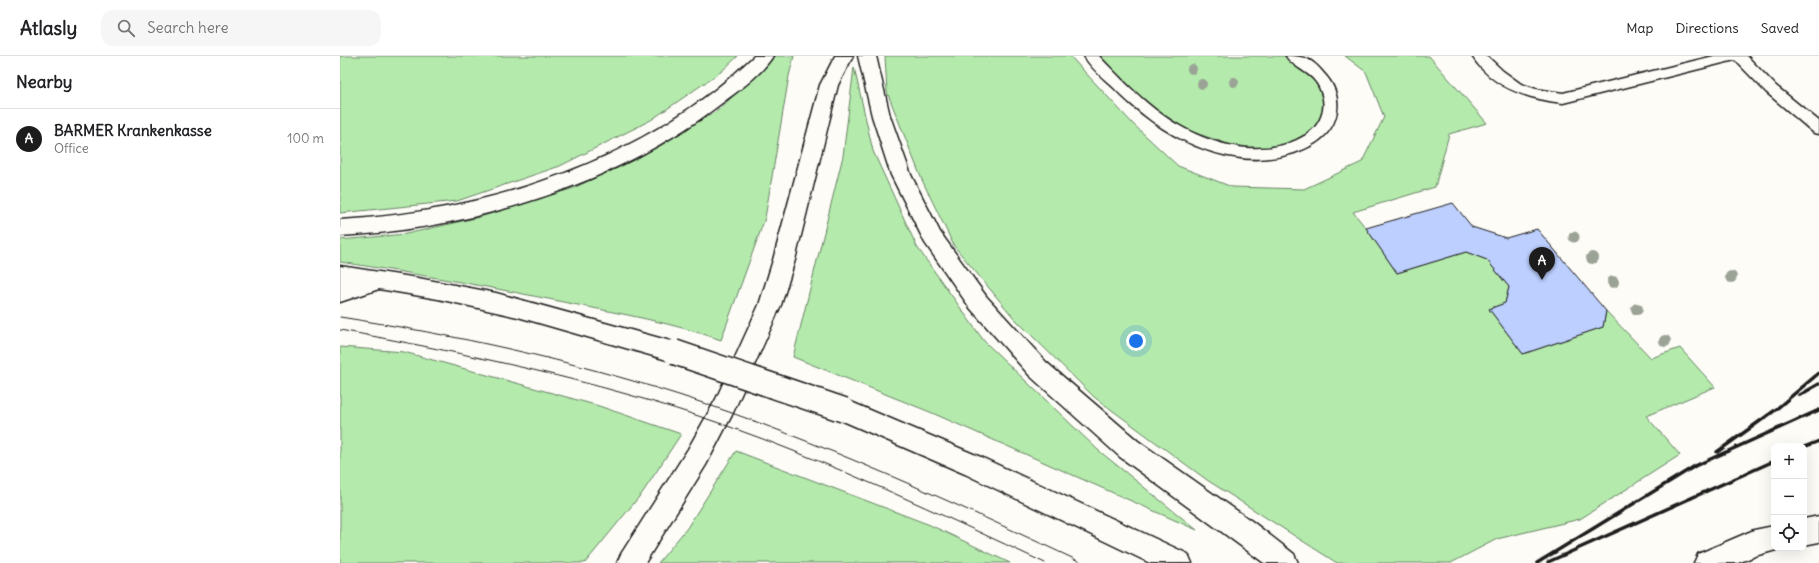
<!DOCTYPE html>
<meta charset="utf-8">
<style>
:root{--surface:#fff;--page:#f6f6f6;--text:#202124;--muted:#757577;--line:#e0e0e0;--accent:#1c1c1c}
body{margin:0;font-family:Delius,sans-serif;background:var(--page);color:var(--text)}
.controls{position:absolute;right:12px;bottom:12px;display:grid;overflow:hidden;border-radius:8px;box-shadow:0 4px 16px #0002}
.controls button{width:36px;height:36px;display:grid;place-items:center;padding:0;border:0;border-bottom:1px solid var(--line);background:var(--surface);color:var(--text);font:20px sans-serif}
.you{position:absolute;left:796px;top:285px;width:14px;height:14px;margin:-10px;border:3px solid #fff;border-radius:50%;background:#1a73e8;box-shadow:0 0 0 6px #1a73e833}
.badge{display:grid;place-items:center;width:26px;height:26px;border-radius:50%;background:var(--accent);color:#fff;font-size:13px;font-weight:700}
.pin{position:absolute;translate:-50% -33px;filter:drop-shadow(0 1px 2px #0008)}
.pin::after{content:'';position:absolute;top:21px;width:14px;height:12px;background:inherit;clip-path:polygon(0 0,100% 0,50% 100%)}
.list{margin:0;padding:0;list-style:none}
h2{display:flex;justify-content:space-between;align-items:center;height:52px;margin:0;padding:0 16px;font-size:17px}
h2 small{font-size:13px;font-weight:400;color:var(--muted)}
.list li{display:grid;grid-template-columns:26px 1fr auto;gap:12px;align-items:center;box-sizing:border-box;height:60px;padding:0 16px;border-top:1px solid var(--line)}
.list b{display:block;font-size:15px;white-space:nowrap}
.list p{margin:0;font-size:13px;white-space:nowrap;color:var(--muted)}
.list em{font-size:13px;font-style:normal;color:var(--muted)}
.icon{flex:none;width:22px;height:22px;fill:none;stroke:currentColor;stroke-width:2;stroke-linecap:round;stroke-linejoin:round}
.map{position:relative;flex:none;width:1479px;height:507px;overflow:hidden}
header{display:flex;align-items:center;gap:24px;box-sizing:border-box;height:56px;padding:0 20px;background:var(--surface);border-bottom:1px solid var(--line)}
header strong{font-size:19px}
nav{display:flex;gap:22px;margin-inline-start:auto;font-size:14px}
.search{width:280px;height:36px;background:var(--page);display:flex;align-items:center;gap:10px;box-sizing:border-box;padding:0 14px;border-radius:12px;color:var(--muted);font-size:15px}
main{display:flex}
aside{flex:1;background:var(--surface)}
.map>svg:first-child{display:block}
</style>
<header>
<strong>Atlasly</strong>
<div class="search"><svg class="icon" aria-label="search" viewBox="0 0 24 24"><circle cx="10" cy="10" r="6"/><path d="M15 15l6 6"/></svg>Search here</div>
<nav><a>Map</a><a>Directions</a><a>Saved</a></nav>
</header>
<main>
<aside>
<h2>Nearby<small></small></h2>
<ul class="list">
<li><span class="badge">A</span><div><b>BARMER Krankenkasse</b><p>Office</p></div><em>100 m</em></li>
</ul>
</aside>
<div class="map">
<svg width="1479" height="507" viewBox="0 0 1479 507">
<rect width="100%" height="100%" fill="#fdfcf7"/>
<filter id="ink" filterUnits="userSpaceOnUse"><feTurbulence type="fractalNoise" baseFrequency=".025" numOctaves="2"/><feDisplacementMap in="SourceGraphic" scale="8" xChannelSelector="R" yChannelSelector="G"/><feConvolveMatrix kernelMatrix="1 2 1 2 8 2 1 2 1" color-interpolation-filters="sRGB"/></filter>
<g filter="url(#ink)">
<g fill="#b4eaac" stroke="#688364">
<path d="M0 0H398L382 15 311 64 220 110 117 145 0 157Z"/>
<path d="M436 0H454L449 20 425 162 381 284C333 267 283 258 233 248 156 232 78 218 0 206V184L66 178 140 161 234 132 296 101 377 55Z"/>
<path d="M545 0H730L793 68 838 110 892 131 964 133 1022 106 1044 61 1026 16 1005 0H1089L1147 67 1109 78 1095 131 1013 156 1026 172 1057 217 1126 196 1147 204 1169 231 1165 247 1149 253 1183 298 1263 271 1266 255 1311 302 1340 292 1375 331 1306 360 1340 399 1240 463 1157 483 1111 507H997L867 424 754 341 674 262 614 190 582 124 547 36Z"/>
<path d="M758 0H946L972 17 985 40 981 68 962 85 926 94 888 88 847 74 814 55 783 27Z"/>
<path d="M514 11 533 95 577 191 644 285 758 394 857 474 590 356 453 301 503 100Z"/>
<path d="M0 291 64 296 259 350 341 378 303 436 245 507H0Z"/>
<path d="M396 395 590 469 670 507H318L347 472Z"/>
</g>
<path fill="#bccfff" stroke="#1c1c1c" d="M1113 147 1132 171 1166 182 1197 173 1266 255 1263 271 1183 298 1149 253 1165 247 1169 231 1147 204 1126 196 1057 217 1026 172Z"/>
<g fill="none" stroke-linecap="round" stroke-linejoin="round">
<g stroke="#1c1c1c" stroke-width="3">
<g id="lane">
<path d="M744 0H759C779 21 800 43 824 60 864 88 922 106 966 79 979 71 987 54 982 39 976 15 955 15 946 0 968 0 973 4 987 21 997 33 1000 49 995 63 989 81 972 91 954 97 887 118 819 79 773 31 763 22 751 12 744 0Z"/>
<path d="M1132 0H1147L1163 15 1181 28 1196 33 1223 37 1374 0H1407L1436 30 1479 65V78L1474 77 1426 36 1395 4 1223 47C1188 43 1152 32 1132 0Z"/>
</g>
</g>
<g stroke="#1c1c1c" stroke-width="3">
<g id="street">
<path d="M1479 460V486L1464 489V463Z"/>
<path d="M1434 470V492H1443L1415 500 1398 507H1354L1358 498 1414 474Z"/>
</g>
</g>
<g stroke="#1c1c1c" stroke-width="3">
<g id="secondary">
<path d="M414 0H433C421 19 399 34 382 47 276 129 132 173 0 180V164C148 156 305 105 414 0Z"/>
<path d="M495 0H513L498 29 455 204 441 249 392 359 366 409 305 507H277L281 498 348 393 376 343 419 249 433 204 480 29Z"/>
<path d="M518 0H536L550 60 571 119 600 176 646 240 706 306 798 385 913 466 954 498 958 507H924L780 401 690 320 630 252 585 187 551 119 532 60Z"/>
<path d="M0 210 78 222 156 237 334 286 342 289 345 296 342 303 334 306 178 261 98 243 39 233 0 246Z"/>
<path d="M504 343 643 402 848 498 852 507H810L625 418 496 362 492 354 496 346Z"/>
</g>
</g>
<use href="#lane" fill="#fdfcf7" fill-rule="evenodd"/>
<use href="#street" fill="#fdfcf7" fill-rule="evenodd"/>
<use href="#secondary" fill="#fdfcf7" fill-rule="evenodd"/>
<g stroke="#1c1c1c" stroke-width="1">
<path d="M0 261C116 279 230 304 342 340 480 385 612 446 743 507"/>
<path d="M0 274C129 298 258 325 382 368 492 407 599 457 705 507"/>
</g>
<g stroke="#1c1c1c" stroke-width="3.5">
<path d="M1460 339 1479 328"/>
<path d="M1464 391 1479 385"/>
<path d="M1377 396 1434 355 1479 317"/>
<path d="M1208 506 1434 405"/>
<path d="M1197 507 1355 410 1479 354"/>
</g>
<g stroke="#1c1c1c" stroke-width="27" stroke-linecap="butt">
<path id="secondary-bridge" d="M334 296 504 354"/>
</g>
<use href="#secondary-bridge" stroke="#fdfcf7" stroke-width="24"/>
</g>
<g fill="#9ba396">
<circle cx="852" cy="13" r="5"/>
<circle cx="894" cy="26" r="5"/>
<circle cx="862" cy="28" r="5"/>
<circle cx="1234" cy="181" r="5.5"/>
<circle cx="1252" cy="202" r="6"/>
<circle cx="1391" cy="221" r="6"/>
<circle cx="1273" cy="226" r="6"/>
<circle cx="1297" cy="253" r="6"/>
<circle cx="1325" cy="285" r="6"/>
</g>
</g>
</svg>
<div class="controls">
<button>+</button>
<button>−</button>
<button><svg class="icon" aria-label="locate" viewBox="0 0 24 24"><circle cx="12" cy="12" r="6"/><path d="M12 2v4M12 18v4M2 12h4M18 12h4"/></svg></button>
</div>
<div class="you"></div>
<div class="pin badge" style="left:1202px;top:224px">A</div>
</div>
</main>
